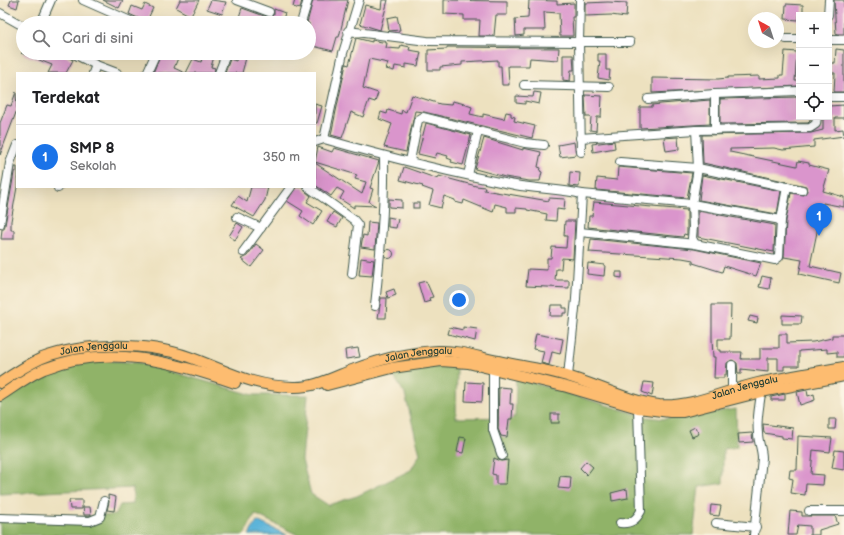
<!DOCTYPE html>
<html lang="id">
<meta charset="utf-8">
<style>
:root{--surface:#fff;--page:#f2f2f2;--text:#202124;--muted:#757577;--line:#e0e0e0;--accent:#1a73e8}
body{margin:0;font-family:"Balsamiq Sans",sans-serif;background:var(--page);color:var(--text)}
.controls{position:absolute;right:12px;top:12px;display:grid;overflow:hidden;border-radius:0px;box-shadow:0 4px 16px #0002}
.controls button{width:36px;height:36px;display:grid;place-items:center;padding:0;border:0;border-bottom:1px solid var(--line);background:var(--surface);color:var(--text);font:20px sans-serif}
.compass{position:absolute;left:748px;top:12px;width:36px;height:36px;border-radius:50%;background:var(--surface);box-shadow:0 4px 16px #0002;rotate:321deg}
.you{position:absolute;left:459px;top:300px;width:14px;height:14px;margin:-10px;border:3px solid #fff;border-radius:50%;background:#1a73e8;box-shadow:0 0 0 6px #1a73e833}
.badge{display:grid;place-items:center;width:26px;height:26px;border-radius:50%;background:var(--accent);color:#fff;font-size:13px;font-weight:700}
.pin{position:absolute;translate:-50% -33px;filter:drop-shadow(0 1px 2px #0008)}
.pin::after{content:'';position:absolute;top:21px;width:14px;height:12px;background:inherit;clip-path:polygon(0 0,100% 0,50% 100%)}
.list{margin:0;padding:0;list-style:none}
h2{display:flex;justify-content:space-between;align-items:center;height:52px;margin:0;padding:0 16px;font-size:17px}
h2 small{font-size:13px;font-weight:400;color:var(--muted)}
.list li{display:grid;grid-template-columns:26px 1fr auto;gap:12px;align-items:center;box-sizing:border-box;height:64px;padding:0 16px;border-top:1px solid var(--line)}
.list b{display:block;font-size:15px;white-space:nowrap}
.list p{margin:0;font-size:13px;white-space:nowrap;color:var(--muted)}
.list em{font-size:13px;font-style:normal;color:var(--muted)}
.icon{flex:none;width:22px;height:22px;fill:none;stroke:currentColor;stroke-width:2;stroke-linecap:round;stroke-linejoin:round}
.map{position:relative;flex:none;width:844px;height:535px;overflow:hidden}
.search{position:absolute;background:var(--surface);box-shadow:0 4px 16px #0002;left:16px;top:16px;width:300px;height:44px;display:flex;align-items:center;gap:10px;box-sizing:border-box;padding:0 14px;border-radius:22px;color:var(--muted);font-size:15px}
.panel{position:absolute;background:var(--surface);box-shadow:0 4px 16px #0002;left:16px;top:72px;width:300px;height:116px;border-radius:0px}
.map>svg:first-child{display:block}
</style>
<div class="map">
<svg width="844" height="535" viewBox="0 0 844 535">
<rect width="100%" height="100%" fill="#fcf5e5"/>
<filter id="ink" filterUnits="userSpaceOnUse"><feTurbulence type="fractalNoise" baseFrequency=".025" numOctaves="2"/><feDisplacementMap in="SourceGraphic" scale="8" xChannelSelector="R" yChannelSelector="G"/><feConvolveMatrix kernelMatrix="1 2 1 2 8 2 1 2 1" color-interpolation-filters="sRGB"/></filter>
<filter id="wash" filterUnits="userSpaceOnUse"><feTurbulence type="fractalNoise" baseFrequency=".012" numOctaves="4" result="noise"/><feDisplacementMap in="SourceGraphic" scale="16" xChannelSelector="R" yChannelSelector="G"/><feGaussianBlur stdDeviation="0.9" result="paint"/><feColorMatrix in="noise" values="0 0 0 0 0 0 0 0 0 0 0 0 0 0 0 0 0 1.4 0 .05"/><feComposite in="paint" operator="in"/></filter>
<g filter="url(#wash)">
<rect width="100%" height="100%" fill="#ede1bf"/>
<path fill="#90b368" stroke="#58784e" d="M97 360 141 363 253 395H308L302 460 311 494 328 505 357 496 411 470 420 454 405 394 391 372 423 366H457L456 418 515 417 516 378 646 417 665 419 736 409 737 447 723 449V483L699 487 693 535H298L255 514 244 535H0V522L115 515 120 505 133 504V488L0 494V398L31 376 64 366Z"/>
<path fill="#5cb4d9" stroke="#3e7886" d="M257 521 287 535H249Z"/>
<g id="blocks">
<g fill="#da95cc">
<path d="M11 0H19L17 8 9 5Z"/>
<path d="M103 0H123L119 8Z"/>
<path d="M180 0H199L191 16 176 8Z"/>
<path d="M211 0 226 2 222 14 207 9Z"/>
<path d="M295 0H302L300 9 293 7Z"/>
<path d="M313 0H348L339 37H337L333 51 309 45V23H307Z"/>
<path d="M382 0H388L380 30 360 24 365 5 381 9Z"/>
<path d="M444 0 507 1V15H496L494 36H479L480 20H464V15L444 14Z"/>
<path d="M529 0 557 1V4L574 3V17H572L573 36H560L559 13 544 12 545 30H524V35L516 36 515 19 528 18Z"/>
<path d="M834 0H844V34H836Z"/>
<path d="M608 2 627 3 626 17 611 15 585 16V3Z"/>
<path d="M145 4 153 8 146 23H140L138 18 129 14 132 6 142 10Z"/>
<path d="M786 4 803 5V15H799V20L785 19Z"/>
<path d="M242 8 267 17 265 23H247L238 20Z"/>
<path d="M274 9 285 13 282 22 269 18 274 14Z"/>
<path d="M397 16 400 30 389 31 387 18Z"/>
<path d="M356 38 372 42V40L387 43 386 48 400 49 401 45 410 47 409 50 421 52 418 66 406 64V68L395 66 394 71 386 69 388 63 369 59 363 88 378 93 375 102 369 100 363 117 351 112 342 138 331 135 346 64 349 65Z"/>
<path d="M447 47 559 48 558 60 530 58 529 66H508L509 85H502L501 66H498V60L462 62V65L440 67V70H428V50L447 49Z"/>
<path d="M836 49 844 50V92H834L835 73H831V63H835Z"/>
<path d="M785 51 797 52 795 81H799V86L652 93V78L718 79 728 78V77L759 76V79L780 78V75H783Z"/>
<path d="M21 53H60L73 60 66 73H48L52 65Z"/>
<path d="M161 53H176L175 57 178 58 174 68 185 73H153Z"/>
<path d="M204 53H215L211 67 215 68 214 73H186L193 59 201 62Z"/>
<path d="M238 53 247 54 242 73H225L230 59 236 61Z"/>
<path d="M598 54H606V70H610L609 80 598 78 600 61H598Z"/>
<path d="M563 55H573L574 70H571L570 81 563 80Z"/>
<path d="M16 92 17 110 0 155V123L7 105 11 106Z"/>
<path d="M534 92 541 93 539 104 525 101V104L516 103V96L533 97Z"/>
<path d="M412 95 440 104 451 105 452 101 461 103 472 107 470 114 483 117V114L504 119 506 112 511 113V116L515 117 514 121 535 126 532 138 424 112 415 111 406 152 384 147 392 124 379 119 381 112 387 114 388 110 401 114 402 110 406 112Z"/>
<path d="M585 95 602 96 601 117H597L596 131 590 130 591 117H586Z"/>
<path d="M799 97V117H810V121L808 123 720 124V99Z"/>
<path d="M710 100V124L640 128V107H652V105L661 104Z"/>
<path d="M315 104 322 106 317 123H315Z"/>
<path d="M844 105V118H835V130L843 129 844 136 814 140V147L783 150 774 148 730 149V152L797 166 798 161 809 163V165L829 170 823 191 844 197V207L823 203 810 266 841 273 839 283 799 274 802 260 784 257 786 221 791 193 804 195 807 191 806 186 703 163 702 135 811 133 823 130V117H829V106Z"/>
<path d="M426 123 471 135 463 165 451 162 452 160 447 158 448 156 437 153 435 158 418 154Z"/>
<path d="M678 137 679 149 666 151 664 138Z"/>
<path d="M484 138 523 150V148L541 152 538 167 541 168 540 171 542 172 540 181H529L505 177 475 169Z"/>
<path d="M614 141 615 148 593 152 592 144Z"/>
<path d="M574 142 576 155 560 157 558 145Z"/>
<path d="M318 147 332 152 334 148 379 161 370 188 373 189 369 202 376 206 354 205V208L340 199 344 192 337 188 331 196 315 185V163L362 194 366 182 355 179 357 175 315 162Z"/>
<path d="M15 167H17V187L11 221V230H14V239H1L2 229H4L5 225Z"/>
<path d="M404 167 438 179 439 176 476 186 485 187 484 190 549 201V198L565 199 564 210 557 209 556 221 546 220 547 214 527 210V209L516 208V212H507V207L495 204 493 212 464 200 463 204 455 202V200L444 196 441 208 429 205 433 191 422 187 423 186 400 180Z"/>
<path d="M618 167 692 173 687 198 596 190 597 178 617 180Z"/>
<path d="M570 172 580 173 579 187 569 186Z"/>
<path d="M702 175 781 191 777 214 699 200Z"/>
<path d="M251 187H268L265 200 254 217 232 205 238 196 247 202Z"/>
<path d="M296 187H303L305 191 311 196 307 202 322 211 313 225 300 216 303 211 287 201Z"/>
<path d="M389 199 402 200V208L389 207Z"/>
<path d="M594 202 687 210V235L684 234 683 237 588 227 589 216H592Z"/>
<rect x="413" y="203" width="6" height="5"/>
<path d="M698 211 775 225 774 252 698 237Z"/>
<path d="M333 212 342 218 337 227 327 222Z"/>
<path d="M388 217 398 219 396 228 388 227Z"/>
<path d="M565 221H575L573 259 562 258 561 269H556L555 280H569V288L526 286 528 269 547 270V258H551L552 247 566 248 567 236H564Z"/>
<path d="M368 222 377 223 375 249 361 247 363 235 367 236Z"/>
<path d="M237 223 243 227 235 240 229 236Z"/>
<path d="M591 239 694 249 761 263 756 276 724 266 722 272 693 263V260L682 258 589 252Z"/>
<path d="M256 244 264 250 251 267 241 259 247 256Z"/>
<circle cx="389" cy="254" r="4.5"/>
<path d="M361 258 374 260 372 276 359 275Z"/>
<path d="M588 263 605 265 604 276 587 274Z"/>
<path d="M616 272H622V278L616 277Z"/>
<path d="M762 276 771 278 769 289 759 287Z"/>
<path d="M426 281 433 297 429 298 430 301 424 303 418 283Z"/>
<path d="M394 289 396 295 388 298 386 292Z"/>
<path d="M381 298H387L386 318H378Z"/>
<path d="M551 305H563V308H567V313H563V316H550Z"/>
<path d="M712 305H731L730 339H718V350H721V352H742L741 359H760V348H779V334H787V343L813 342 832 338V335H844V357H837V352L827 353V349L799 351V366H784V370H778V358H768V372L741 369V374H738L737 363 732 360 727 363 726 375H724V378H714L715 357H713L712 339Z"/>
<path d="M782 315 802 316 801 324H782Z"/>
<path d="M750 316 758 318 757 323 748 321Z"/>
<path d="M450 327 463 330V327L477 329 475 341 448 334Z"/>
<path d="M536 334 563 339 560 354 552 352 549 365 541 363 544 351 533 349Z"/>
<path d="M358 348 360 357 346 359 345 350Z"/>
<path d="M466 382 483 383 482 402 465 401Z"/>
<path d="M644 382 654 383 652 396 642 392Z"/>
<path d="M499 387 511 388 510 404H513L512 419H509L507 437 501 436 498 429Z"/>
<path d="M807 390 808 396 814 394 815 400 800 405 797 392Z"/>
<path d="M785 394V400H771V397Z"/>
<rect x="551" y="414" width="8" height="9"/>
<path d="M829 419H836L835 429H829Z"/>
<path d="M763 424 793 428 792 439 782 438V436L764 433Z"/>
<path d="M695 427 699 434 692 437 689 430Z"/>
<path d="M752 433 753 442 739 443 738 434Z"/>
<path d="M798 436 832 438 830 452 813 450 811 474 824 475 823 485 806 484 805 495 791 493 793 479 789 478 790 470H797Z"/>
<path d="M460 437 466 438 463 453 457 452Z"/>
<path d="M835 450 844 451V470L832 468Z"/>
<path d="M494 458 501 461 508 460 506 484H496V475L492 474Z"/>
<path d="M586 461 593 467 587 475 580 468Z"/>
<path d="M560 476 571 477 570 489 558 488Z"/>
<path d="M627 489 628 498 612 501 611 493Z"/>
<path d="M108 495 116 497 114 511 107 510 109 502Z"/>
<path d="M69 500H82V509H70Z"/>
<path d="M711 505 721 506 719 516 710 515Z"/>
<path d="M83 507H90L91 515H84Z"/>
<path d="M790 511 802 512V516H835L838 524 819 530V535H810V526L798 525 796 535H788Z"/>
</g>
</g>
</g>
<g filter="url(#ink)">
<use href="#blocks" fill-opacity="0" stroke="#3e5649" stroke-width="1"/>
<g fill="none" stroke-linecap="round" stroke-linejoin="round">
<g stroke="#3e5649" stroke-width="10">
<g id="minor">
<path d="M83 0 135 23"/>
<path d="M237 0 269 12"/>
<path d="M0 13 23 26"/>
<path d="M828 15 829 0"/>
<path d="M41 23 51 0"/>
<path d="M301 23 308 0"/>
<path d="M348 31 427 41 579 42 580 0"/>
<path d="M786 39H799"/>
<path d="M829 40H844"/>
<path d="M72 53 96 65 117 73"/>
<path d="M93 73 96 65"/>
<path d="M147 73 156 53"/>
<path d="M219 73 225 57"/>
<path d="M524 85 609 87"/>
<path d="M829 97H844"/>
<path d="M648 99 715 94 799 91"/>
<path d="M715 130V94"/>
<path d="M580 138 696 130 810 128 816 124 817 117"/>
<path d="M324 139 343 53 359 0"/>
<path d="M315 142 324 139C387 157 451 173 515 185 537 189 560 189 582 194L576 299 568 376"/>
<path d="M581 152 579 42H630"/>
<path d="M410 161 418 120 423 117 525 143 544 145"/>
<path d="M468 175 478 131"/>
<path d="M308 187 354 220 358 225 352 274"/>
<path d="M787 187 802 190"/>
<path d="M58 188V187"/>
<path d="M582 194 692 204 781 220"/>
<path d="M237 217 261 228"/>
<path d="M0 224 10 163 17 145"/>
<path d="M580 232 695 244 775 260 779 257 781 220 787 187 698 168 620 162"/>
<path d="M695 244 692 238 693 227 692 204 698 168 696 130"/>
<path d="M243 252 291 187"/>
<path d="M375 306C380 256 385 206 384 156"/>
<path d="M732 365V390"/>
<path d="M493 369V430L502 456"/>
<path d="M809 511H844"/>
<path d="M0 518 90 521 100 517 104 501"/>
<path d="M620 523C631 524 636 520 641 511L638 408"/>
<path d="M716 523 756 527"/>
<path d="M754 535 762 458C762 449 758 442 758 433 756 419 760 405 761 392"/>
</g>
</g>
<g stroke="#3e5649" stroke-width="12">
<g id="major">
<path id="s1" d="M0 383C13 374 27 365 42 358 84 342 147 342 189 357 228 371 250 386 293 387 314 388 334 377 352 370 378 360 410 352 438 351 458 350 478 357 498 361 521 366 545 369 567 376 598 385 627 401 659 405 690 408 727 390 758 383 786 377 815 372 844 367"/>
<path d="M327 385 392 368 441 361 468 363 567 387 638 408 670 412H683L761 392 844 376"/>
<path d="M0 396C14 387 28 376 44 369 109 343 172 362 235 383"/>
</g>
</g>
<use href="#minor" stroke="#fff" stroke-width="8"/>
<use href="#major" stroke="#fdbc70" stroke-width="10"/>
</g>
</g>
<g text-anchor="middle" dominant-baseline="central" stroke-width="4" stroke-linejoin="round" paint-order="stroke">
<g font-size="10" fill="#1f3d34" stroke="#fcf5e5">
<text stroke="none"><textPath href="#s1" startOffset="102">Jalan Jenggalu</textPath></text>
<text stroke="none"><textPath href="#s1" startOffset="438">Jalan Jenggalu</textPath></text>
<text stroke="none"><textPath href="#s1" startOffset="774">Jalan Jenggalu</textPath></text>
</g>
</g>
</svg>
<div class="controls">
<button>+</button>
<button>−</button>
<button><svg class="icon" aria-label="locate" viewBox="0 0 24 24"><circle cx="12" cy="12" r="6"/><path d="M12 2v4M12 18v4M2 12h4M18 12h4"/></svg></button>
</div>
<svg class="compass" viewBox="-18 -18 36 36"><path d="M0-13l5 13h-10z" fill="#e53935"/><path d="M0 13l5-13h-10z" fill="#757577"/></svg>
<div class="you"></div>
<div class="pin badge" style="left:819px;top:236px">1</div>
<div class="search"><svg class="icon" aria-label="search" viewBox="0 0 24 24"><circle cx="10" cy="10" r="6"/><path d="M15 15l6 6"/></svg>Cari di sini</div>
<section class="panel">
<h2>Terdekat<small></small></h2>
<ul class="list">
<li><span class="badge">1</span><div><b>SMP 8</b><p>Sekolah</p></div><em>350 m</em></li>
</ul>
</section>
</div>
